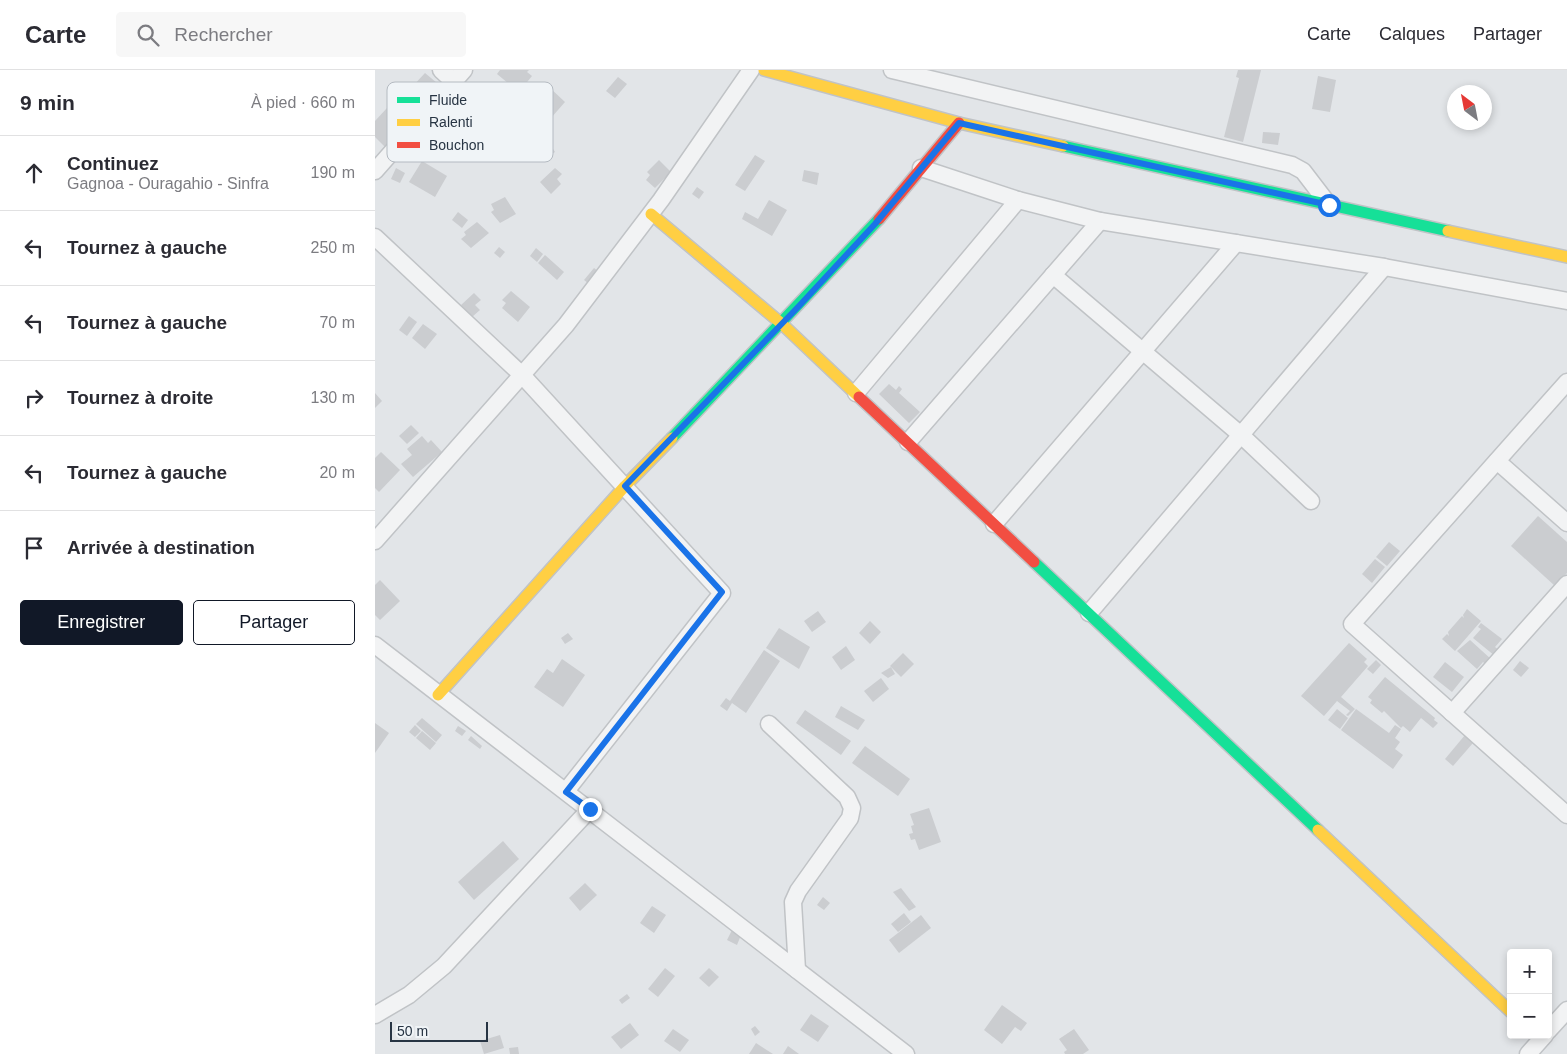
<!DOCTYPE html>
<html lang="fr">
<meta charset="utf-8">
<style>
:root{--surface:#fff;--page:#f7f7f7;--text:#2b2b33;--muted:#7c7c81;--line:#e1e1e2;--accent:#111827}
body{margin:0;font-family:Arial,sans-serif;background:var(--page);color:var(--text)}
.controls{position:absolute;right:15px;bottom:15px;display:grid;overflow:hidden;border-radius:5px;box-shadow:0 2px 8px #0003}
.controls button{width:45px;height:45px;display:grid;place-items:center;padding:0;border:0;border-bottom:1px solid var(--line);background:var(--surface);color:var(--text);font:25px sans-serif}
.compass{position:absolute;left:1072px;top:15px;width:45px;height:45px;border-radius:50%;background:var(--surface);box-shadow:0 2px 8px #0003;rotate:328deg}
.scale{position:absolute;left:15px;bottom:12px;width:98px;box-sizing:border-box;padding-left:5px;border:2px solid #273443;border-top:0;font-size:14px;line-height:18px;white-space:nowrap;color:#273443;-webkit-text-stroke:4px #f0f4f7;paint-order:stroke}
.stop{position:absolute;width:15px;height:15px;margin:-11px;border:4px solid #1a73e8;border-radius:50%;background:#fff}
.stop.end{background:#1a73e8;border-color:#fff;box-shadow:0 1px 5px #0008}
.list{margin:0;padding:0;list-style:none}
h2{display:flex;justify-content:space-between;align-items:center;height:65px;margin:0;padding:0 20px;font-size:21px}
h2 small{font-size:16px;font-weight:400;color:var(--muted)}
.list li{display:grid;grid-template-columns:32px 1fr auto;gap:15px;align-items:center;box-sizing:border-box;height:75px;padding:0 20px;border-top:1px solid var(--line)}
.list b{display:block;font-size:19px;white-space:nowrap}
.list p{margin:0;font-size:16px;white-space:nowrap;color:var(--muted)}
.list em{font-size:16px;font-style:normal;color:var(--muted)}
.actions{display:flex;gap:10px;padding:15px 20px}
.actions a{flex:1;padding:11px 0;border:1px solid var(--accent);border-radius:5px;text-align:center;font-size:18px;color:var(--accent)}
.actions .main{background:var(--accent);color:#fff}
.icon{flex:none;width:28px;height:28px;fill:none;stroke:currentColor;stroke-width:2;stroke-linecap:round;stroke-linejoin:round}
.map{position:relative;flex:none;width:1192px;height:984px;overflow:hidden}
header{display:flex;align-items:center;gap:30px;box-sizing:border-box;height:70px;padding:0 25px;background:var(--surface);border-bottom:1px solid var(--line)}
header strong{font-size:24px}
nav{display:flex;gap:28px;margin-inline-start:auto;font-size:18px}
.search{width:350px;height:45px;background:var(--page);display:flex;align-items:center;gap:12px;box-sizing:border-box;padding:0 18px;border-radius:5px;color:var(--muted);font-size:19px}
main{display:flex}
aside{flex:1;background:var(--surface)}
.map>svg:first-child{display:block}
</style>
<header>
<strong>Carte</strong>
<div class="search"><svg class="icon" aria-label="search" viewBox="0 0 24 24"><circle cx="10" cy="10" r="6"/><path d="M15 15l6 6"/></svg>Rechercher</div>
<nav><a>Carte</a><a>Calques</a><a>Partager</a></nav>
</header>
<main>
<aside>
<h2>9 min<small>À pied · 660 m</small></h2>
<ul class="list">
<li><svg class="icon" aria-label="ahead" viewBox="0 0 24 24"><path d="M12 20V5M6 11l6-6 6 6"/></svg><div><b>Continuez</b><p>Gagnoa - Ouragahio - Sinfra</p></div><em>190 m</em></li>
<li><svg class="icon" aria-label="left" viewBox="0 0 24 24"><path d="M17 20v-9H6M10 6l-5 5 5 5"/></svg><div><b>Tournez à gauche</b></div><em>250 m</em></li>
<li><svg class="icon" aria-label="left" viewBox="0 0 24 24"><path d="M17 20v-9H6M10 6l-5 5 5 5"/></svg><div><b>Tournez à gauche</b></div><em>70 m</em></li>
<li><svg class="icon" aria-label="right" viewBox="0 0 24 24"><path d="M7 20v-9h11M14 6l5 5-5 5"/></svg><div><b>Tournez à droite</b></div><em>130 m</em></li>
<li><svg class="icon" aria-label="left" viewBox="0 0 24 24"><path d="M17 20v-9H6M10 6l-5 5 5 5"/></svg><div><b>Tournez à gauche</b></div><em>20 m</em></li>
<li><svg class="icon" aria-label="arrive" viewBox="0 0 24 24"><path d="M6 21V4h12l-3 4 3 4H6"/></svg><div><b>Arrivée à destination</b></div></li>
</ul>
<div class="actions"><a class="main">Enregistrer</a><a>Partager</a></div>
</aside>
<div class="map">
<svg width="1192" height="984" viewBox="0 0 1192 984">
<rect width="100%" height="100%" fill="#e2e5e8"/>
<g fill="#cbcdd0">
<path d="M125 0H154L152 2 157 6 144 22 122 4Z"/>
<path d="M863 0H886L868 72 849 67 864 8 861 7Z"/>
<path d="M50 3 62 13 48 29 36 18Z"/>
<path d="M943 6 961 10 955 42 937 39Z"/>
<path d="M243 7 252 14 240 28 231 21Z"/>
<path d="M174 17 190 32 176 48 160 34 166 27 168 29 174 23 171 21Z"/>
<path d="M12 38 34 58 13 80 0 67V51Z"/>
<path d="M888 62 905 63 903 75 887 73Z"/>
<path d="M173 71 180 82 166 91 159 80Z"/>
<path d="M380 85 390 91 370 121 360 115Z"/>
<path d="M284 90 296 102 280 118 271 110 275 105 272 102Z"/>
<path d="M47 91 72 106 60 127 34 112Z"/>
<path d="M21 98 30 103 25 113 16 109Z"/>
<path d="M180 98 187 104 182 109 186 114 176 124 165 112Z"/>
<path d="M429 100 444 103 442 115 427 111Z"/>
<path d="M322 117 329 122 324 129 317 124Z"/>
<path d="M130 127 141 144 125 153 116 142 119 140 116 134Z"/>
<path d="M394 130 412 140 397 166 367 149 370 142 383 149Z"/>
<path d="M83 142 93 150 87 158 77 150Z"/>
<path d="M102 152 114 163 96 178 86 169 91 165 89 162Z"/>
<path d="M124 177 130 182 125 188 119 183Z"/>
<path d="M161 178 168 184 162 192 155 186Z"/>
<path d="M170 185 189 202 182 210 163 193Z"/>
<path d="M219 198 228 205 218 217 209 210Z"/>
<path d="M136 221 155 237 143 252 127 238 131 233 127 230Z"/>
<path d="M99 223 106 230 100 235 105 240 97 247 86 235Z"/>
<path d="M34 246 42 252 32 266 24 260Z"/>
<path d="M48 254 62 264 50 279 37 268Z"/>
<path d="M514 314 521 320 524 316 527 319 524 323 545 342 534 353 504 324Z"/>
<path d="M0 323 7 331 0 338Z"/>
<path d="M36 355 44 363 32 374 24 366Z"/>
<path d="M47 366 53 373 56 370 67 382 38 407 26 394 37 385 32 379Z"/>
<path d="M6 382 25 400 4 422 0 418V388Z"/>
<path d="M1163 446 1192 472V503L1180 516 1136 476Z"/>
<path d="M1014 472 1025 481 1012 496 1001 487Z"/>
<path d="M1000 489 1010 497 997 513 987 504Z"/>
<path d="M5 510 25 531 5 550 0 545V515Z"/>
<path d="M1092 539 1106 551 1080 581 1067 569 1072 564 1074 566 1073 562 1087 546 1089 548 1088 545Z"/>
<path d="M443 541 451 552 437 562 429 551Z"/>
<path d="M495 551 506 562 495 574 484 563Z"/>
<path d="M1106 553 1127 569 1120 577 1125 581 1120 586 1098 568 1106 559 1103 557Z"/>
<path d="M404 558 435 577 424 599 391 578Z"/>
<path d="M193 563 198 569 190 574 186 568Z"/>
<path d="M1095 570 1117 590 1112 596 1108 592 1102 599 1082 581Z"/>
<path d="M974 573 992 589 989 592 993 596 966 627 980 639 973 646 971 645 975 641 962 631 949 646 926 626Z"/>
<path d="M471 576 480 590 466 600 457 587Z"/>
<path d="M389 580 405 591 371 643 357 633 352 641 345 636 351 628 355 631Z"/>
<path d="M528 583 539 594 526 607 515 596Z"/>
<path d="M187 589 210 605 188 637 159 617 172 599 178 603Z"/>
<path d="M1001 590 1006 595 998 604 992 599Z"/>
<path d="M1145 591 1154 598 1146 607 1138 600Z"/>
<path d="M1070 592 1089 607 1077 622 1058 607Z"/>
<path d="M516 597 520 604 513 608 506 603Z"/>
<path d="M1010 607 1060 648 1059 650 1063 653 1058 658 1046 648 1035 662 1028 656 1026 658 1009 641 1007 643 995 633 997 630 993 627Z"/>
<path d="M506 608 514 619 498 632 489 621Z"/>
<path d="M466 636 490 650 483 660 460 647Z"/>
<path d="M962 639 973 648 965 659 953 650Z"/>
<path d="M981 639 1014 663 1020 655 1026 659 1020 668 1025 672 1020 679 1028 685 1018 699 966 660Z"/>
<path d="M430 640 476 671 466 685 421 653Z"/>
<path d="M47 648 67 665 61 672 41 654Z"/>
<path d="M0 653 14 663 0 683Z"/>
<path d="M40 655 46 661 40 667 34 662Z"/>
<path d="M83 656 91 661 87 666 80 661Z"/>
<path d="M47 661 61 673 55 680 41 668Z"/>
<path d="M1090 665 1098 673 1078 696 1070 689Z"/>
<path d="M96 666 107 676 105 679 93 670Z"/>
<path d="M490 676 535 709 523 726 477 693Z"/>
<path d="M554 738 566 772 544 780 540 769 536 770 534 764 538 763 536 756 539 755 535 744Z"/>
<path d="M128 771 144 789 99 830 83 812Z"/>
<path d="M210 813 222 825 205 841 194 828Z"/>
<path d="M526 818 541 837 534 841 518 822Z"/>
<path d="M448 827 455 833 449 840 442 835Z"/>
<path d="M277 836 291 845 279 863 265 853Z"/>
<path d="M529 843 536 852 523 862 516 854Z"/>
<path d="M546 845 556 858 524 883 514 870Z"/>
<path d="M357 860 366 865 362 875 352 870Z"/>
<path d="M290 898 300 906 283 927 273 919Z"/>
<path d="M334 898 344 907 334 917 324 908Z"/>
<path d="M252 924 255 928 247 934 244 930Z"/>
<path d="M627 935 652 953 646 961 640 957 627 974 609 960Z"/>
<path d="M436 944 454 956 443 972 425 960Z"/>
<path d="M255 953 264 965 246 979 236 967Z"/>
<path d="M380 956 385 962 380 966 376 959Z"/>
<path d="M298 959 314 970 305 982 289 971Z"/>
<path d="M699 959 714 980 708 984H690L689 982 692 980 684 969Z"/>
<path d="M125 965 129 978 109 984 105 971Z"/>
<path d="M381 973 398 984H374Z"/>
<path d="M413 976 424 984H408Z"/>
<path d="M143 977 144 984H135L134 978Z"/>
</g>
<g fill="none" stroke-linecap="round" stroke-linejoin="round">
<g stroke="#c0c3c6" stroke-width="19">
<g id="street">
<path d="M66 0 79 12"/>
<path d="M517 0 917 95 928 101 954 135"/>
<path d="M546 98 643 130 725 151 1009 197 1192 231"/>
<path d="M0 101 89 0"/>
<path d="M0 167 147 305 347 523 191 721"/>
<path d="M678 205 866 365 936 431"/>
<path d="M1192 312 977 554 1192 745"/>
<path d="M481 323 643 130"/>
<path d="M533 372 725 151"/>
<path d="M1122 391 1192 453"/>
<path d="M619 454 861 173"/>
<path d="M0 471 191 255 286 130 376 0"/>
<path d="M714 543 1009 197"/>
<path d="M0 575 531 984"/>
<path d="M1077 643 1192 514"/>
<path d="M394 654 472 727 477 738 475 748 423 821 418 832 422 900"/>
<path d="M0 945 34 925 69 896 215 739"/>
<path d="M1173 961 1192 940"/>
<path d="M1153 984 1170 965"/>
</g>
</g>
<g stroke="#c0c3c6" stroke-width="14">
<g id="fast">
<path d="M688 76 1073 161"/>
<path d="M297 368 504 149"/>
<path d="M659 492 943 760"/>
</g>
</g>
<g stroke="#c0c3c6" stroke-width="14">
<g id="slow">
<path d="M389 0 584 53 688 76"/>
<path d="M276 144 407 254 484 327"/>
<path d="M1073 161 1192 187"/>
<path d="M63 625 250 416 297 368"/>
<path d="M943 760 1136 942"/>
</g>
</g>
<g stroke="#c0c3c6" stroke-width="14">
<g id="jam">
<path d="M504 149 584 53"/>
<path d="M484 327 659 492"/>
</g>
</g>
<use href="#street" stroke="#f2f3f4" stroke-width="16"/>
<use href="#fast" stroke="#16e098" stroke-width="11"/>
<use href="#slow" stroke="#ffcf43" stroke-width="11"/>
<use href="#jam" stroke="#f24e42" stroke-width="11"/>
</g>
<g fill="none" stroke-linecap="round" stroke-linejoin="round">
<path stroke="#1a73e8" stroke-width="6" d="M215 739 191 722 347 522 250 416 424 236 500 154 584 53 954 135"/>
</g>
<rect x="12" y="12" width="166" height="80" rx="8" fill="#f0f4f7" stroke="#b4bac1" stroke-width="1"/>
<rect x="22" y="27" width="23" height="6" fill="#16e098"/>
<rect x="22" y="49" width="23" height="7" fill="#ffcf43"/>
<rect x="22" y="72" width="23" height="6" fill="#f24e42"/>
<g font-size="14" fill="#273443">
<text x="54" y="35">Fluide</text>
<text x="54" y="57">Ralenti</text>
<text x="54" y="80">Bouchon</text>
</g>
</svg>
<div class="controls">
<button>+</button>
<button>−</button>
</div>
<svg class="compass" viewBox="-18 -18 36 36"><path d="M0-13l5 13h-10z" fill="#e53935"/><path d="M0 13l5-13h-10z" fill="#7c7c81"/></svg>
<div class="scale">50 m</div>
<div class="stop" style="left:954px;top:135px"></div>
<div class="stop end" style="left:215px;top:739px"></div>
</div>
</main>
